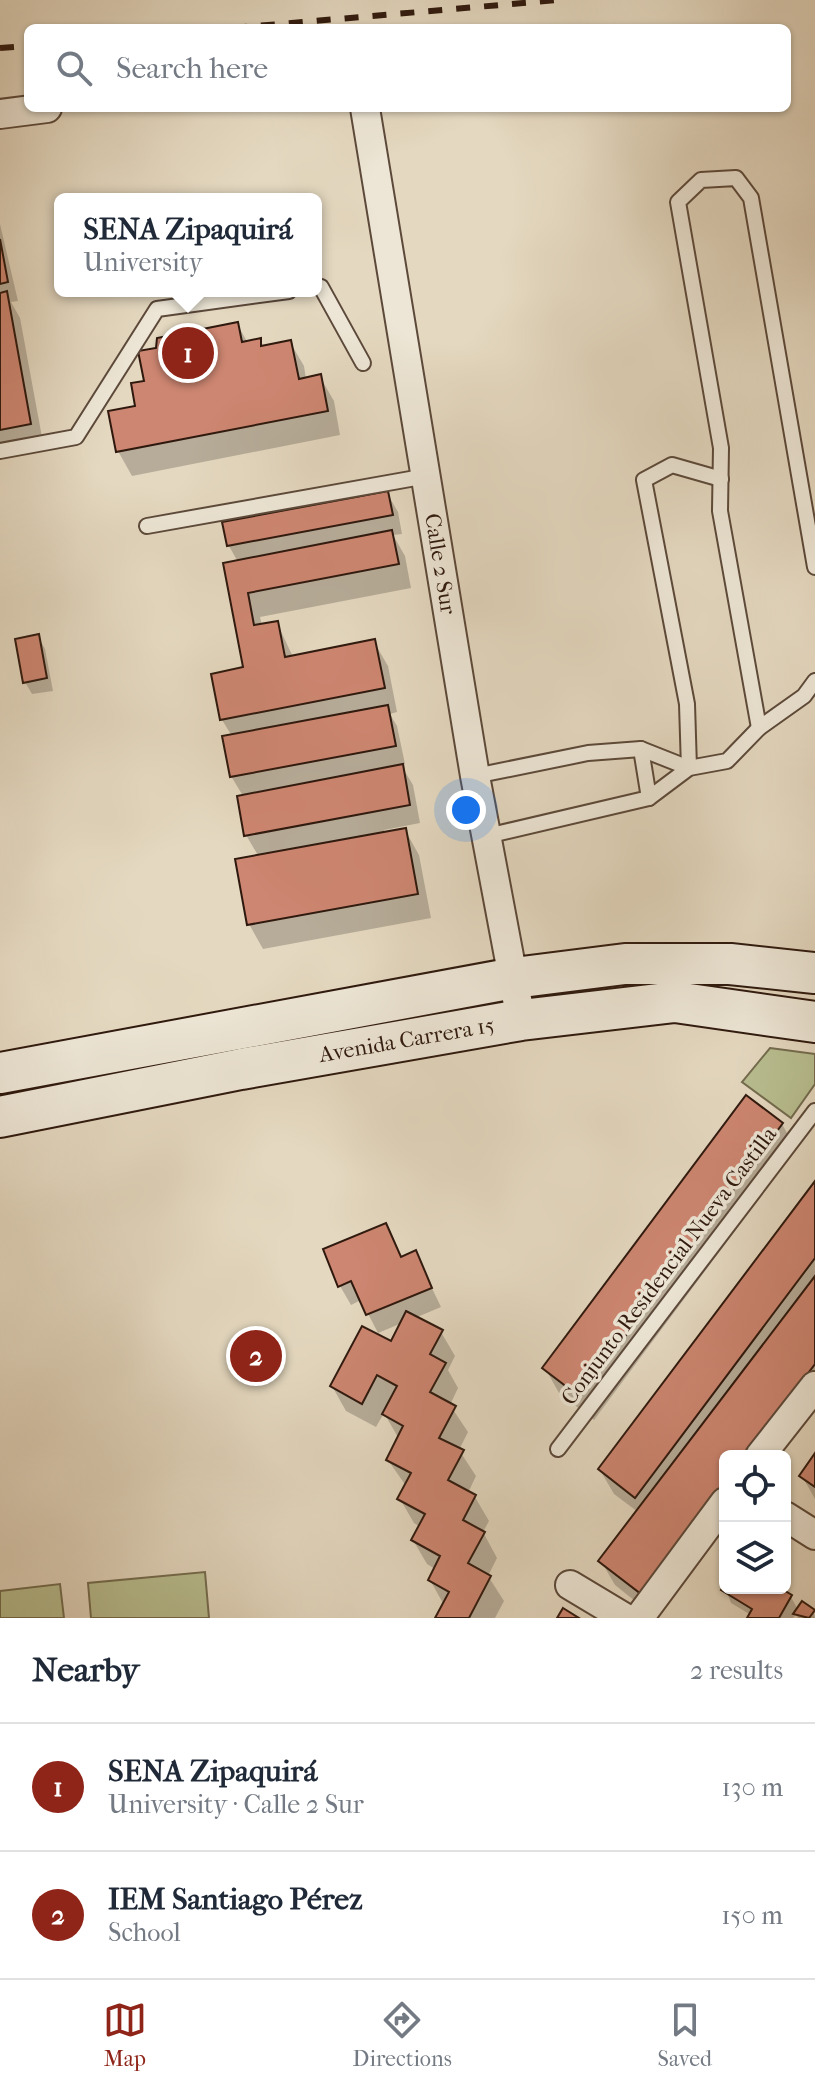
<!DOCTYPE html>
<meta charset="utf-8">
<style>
:root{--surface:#fff;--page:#f2f2f3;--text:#1f2937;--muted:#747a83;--line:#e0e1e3;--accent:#8f2418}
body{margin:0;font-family:"IM FELL French Canon",serif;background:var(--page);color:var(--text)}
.controls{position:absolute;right:24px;bottom:24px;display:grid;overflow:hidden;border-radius:12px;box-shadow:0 2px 6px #0004}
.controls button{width:72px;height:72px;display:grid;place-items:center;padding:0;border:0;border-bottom:2px solid var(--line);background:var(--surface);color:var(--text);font:40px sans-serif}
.you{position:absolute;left:466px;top:810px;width:28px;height:28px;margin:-20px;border:6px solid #fff;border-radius:50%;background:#1a73e8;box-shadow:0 0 0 12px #1a73e833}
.badge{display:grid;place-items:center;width:52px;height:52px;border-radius:50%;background:var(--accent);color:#fff;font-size:26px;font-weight:700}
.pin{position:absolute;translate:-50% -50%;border:4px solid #fff;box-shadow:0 2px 8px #0006}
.popup{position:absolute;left:54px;top:193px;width:268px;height:104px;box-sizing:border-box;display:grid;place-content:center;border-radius:12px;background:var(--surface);filter:drop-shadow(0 2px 6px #0005);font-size:26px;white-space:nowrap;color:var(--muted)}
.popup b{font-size:30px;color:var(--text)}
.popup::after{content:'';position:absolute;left:50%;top:100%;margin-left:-16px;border:16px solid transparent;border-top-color:var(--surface)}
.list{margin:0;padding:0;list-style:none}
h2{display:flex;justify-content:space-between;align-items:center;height:104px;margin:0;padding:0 32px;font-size:34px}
h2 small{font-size:26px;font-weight:400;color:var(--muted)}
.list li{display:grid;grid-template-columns:52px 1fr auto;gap:24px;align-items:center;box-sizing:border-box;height:128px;padding:0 32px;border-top:2px solid var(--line)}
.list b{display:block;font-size:30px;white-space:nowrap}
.list p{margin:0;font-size:26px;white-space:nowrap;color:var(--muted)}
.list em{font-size:26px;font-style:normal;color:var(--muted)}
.icon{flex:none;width:44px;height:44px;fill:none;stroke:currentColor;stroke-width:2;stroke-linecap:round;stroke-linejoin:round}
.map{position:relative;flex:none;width:815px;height:1618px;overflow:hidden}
.search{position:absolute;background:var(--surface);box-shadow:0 2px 6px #0004;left:24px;right:24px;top:24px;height:88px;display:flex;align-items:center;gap:20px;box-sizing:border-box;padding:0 28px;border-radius:12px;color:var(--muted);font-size:30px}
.sheet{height:360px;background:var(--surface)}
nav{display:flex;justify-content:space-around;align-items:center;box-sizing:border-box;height:112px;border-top:2px solid var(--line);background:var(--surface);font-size:22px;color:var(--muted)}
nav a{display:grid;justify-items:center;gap:4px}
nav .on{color:var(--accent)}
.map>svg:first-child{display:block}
</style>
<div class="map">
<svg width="815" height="1618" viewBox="0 0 815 1618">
<rect width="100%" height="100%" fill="#e4d8c0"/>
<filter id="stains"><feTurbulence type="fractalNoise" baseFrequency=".0025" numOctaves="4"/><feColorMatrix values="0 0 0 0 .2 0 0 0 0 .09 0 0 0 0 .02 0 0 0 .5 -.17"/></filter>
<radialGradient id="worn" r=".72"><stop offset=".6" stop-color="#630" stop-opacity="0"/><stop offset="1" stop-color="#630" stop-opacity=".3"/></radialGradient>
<g fill="#b8be90" stroke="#746c4f" stroke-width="2">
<path d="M770 1048 815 1054V1084L791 1118 742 1082Z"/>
<path d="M205 1572 209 1618H91L88 1583Z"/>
<path d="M60 1584 64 1618H0V1591Z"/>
</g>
<g fill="#0003">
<path d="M0 224 18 301 11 302 20 318 44 448 0 456Z"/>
<path d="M237 324 248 343 260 340 264 347 290 342 304 366 306 379 320 377 334 401 340 435 132 476 118 451 146 382Z"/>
<path d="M387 493 398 512 402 534 393 535 405 556 411 588 260 617 262 626 277 623 293 657 374 642 388 666 397 712 390 714 397 726 405 764 401 765 413 785 420 823 384 830 385 834 405 830 419 855 431 918 263 949 249 924 259 857 246 835 243 796 231 776 232 736 222 720 245 669 238 562 229 546Z"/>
<path d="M38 636 45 649 53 691 32 694 25 682Z"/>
<path d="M782 1124 796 1149 594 1420 559 1393 545 1368Z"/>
<path d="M815 1185V1406L777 1456H725V1525L655 1617 615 1585 601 1561 638 1512 614 1494 600 1470Z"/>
<path d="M386 1225 402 1259 415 1253 441 1307 415 1318 441 1332 455 1356 448 1370 458 1388 450 1405 468 1432 459 1450 476 1476 468 1493 475 1497 489 1521 483 1532 497 1558 488 1576 504 1601 495 1618H438L444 1605 430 1580 435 1569 427 1564 413 1540 420 1527 414 1523 400 1499 406 1486 388 1460 399 1439 384 1413 376 1427 346 1411 332 1386 392 1343 402 1323 378 1333 361 1300 351 1305 340 1286Z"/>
<path d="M815 1457V1499L802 1476Z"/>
<path d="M725 1587 776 1588 791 1597 798 1610 813 1611 815 1618H798L796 1614 793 1618H749L751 1615 731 1603Z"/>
</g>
<g fill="#cd8671" stroke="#2f190e" stroke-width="2">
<path d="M0 239 8 282 0 284Z"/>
<path d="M7 291 31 424 0 430V293Z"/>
<path d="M238 322 242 342 261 338V346L291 340 299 379 321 374 328 411 116 452 108 411 135 406 131 383 144 381 138 351 156 348 157 338Z"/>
<path d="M388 491 393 515 227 546 222 522Z"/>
<path d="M392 530 399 564 248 593 254 625 278 621 285 657 375 639 385 688 220 720 211 674 243 667 223 563Z"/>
<path d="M39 634 47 678 23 683 15 639Z"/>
<path d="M388 705 396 746 230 777 222 736Z"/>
<path d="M403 764 410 805 244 836 237 796Z"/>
<path d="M406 828 418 894 247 925 235 859Z"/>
<path d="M746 1095 783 1123 580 1397 542 1368Z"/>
<path d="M815 1181V1258L635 1498 598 1469Z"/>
<path d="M386 1223 401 1257 416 1250 432 1288 366 1315 351 1281 338 1287 323 1249Z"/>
<path d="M815 1276V1364L745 1456H725V1483L641 1594 598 1561Z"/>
<path d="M406 1311 443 1330 430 1354 446 1363 430 1392 456 1406 439 1438 464 1450 448 1480 476 1495 463 1520 485 1532 468 1563 491 1576 469 1618H435L449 1592 428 1580 440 1556 411 1540 425 1514 397 1499 411 1473 386 1460 403 1426 382 1414 397 1386 377 1375 362 1404 330 1386 362 1326 391 1341Z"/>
<path d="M815 1453V1487L799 1476Z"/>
<path d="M725 1584V1588H780L792 1595 779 1618H747L752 1609 721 1590Z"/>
<path d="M802 1601 815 1610 809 1618 793 1614Z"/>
<path d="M563 1608 579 1618H557Z"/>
</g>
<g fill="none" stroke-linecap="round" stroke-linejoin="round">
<g stroke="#5c493a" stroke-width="18">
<g id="service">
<path d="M316 287H321L363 363"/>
<path d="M0 451 76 437 157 309 289 291"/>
<path d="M147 526 427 476"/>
<path d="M759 728 720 511 721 448 678 202 701 180 736 178 751 198 815 567"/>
<path d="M641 749 649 798"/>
<path d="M689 768 687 704 644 480 672 465 721 479"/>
<path d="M475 776 588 753 641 749 689 768"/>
<path d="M487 836 649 798 689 768 727 761 759 728 804 696 815 681"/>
<path d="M558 1449 815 1111"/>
</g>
</g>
<g stroke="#5c493a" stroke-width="32">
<g id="minor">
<path id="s1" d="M365 108 475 776 521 1020"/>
<path d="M0 114 47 108"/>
<path d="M760 1456 815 1386"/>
<path d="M785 1516 815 1535"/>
<path d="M570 1585 625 1618"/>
<path d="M639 1618 725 1502"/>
</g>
</g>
<g stroke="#2f190e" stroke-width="44">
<g id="secondary">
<path d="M0 1073 514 978 625 964H730L815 973"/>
<path id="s2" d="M0 1117 241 1069 521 1020 675 1002 815 1022"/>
</g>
</g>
<use href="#service" stroke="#ede6d6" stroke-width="14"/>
<use href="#minor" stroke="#ede6d6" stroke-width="28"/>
<use href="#secondary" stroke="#ede6d6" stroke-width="40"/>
<g stroke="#2f190e" stroke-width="6" stroke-dasharray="14 14" stroke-linecap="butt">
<path d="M233 28 558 0"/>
<path d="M0 48 28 46"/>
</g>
</g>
<g text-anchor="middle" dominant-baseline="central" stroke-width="7" stroke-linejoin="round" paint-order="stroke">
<g font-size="22" fill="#2f190e" stroke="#ede6d6">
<text stroke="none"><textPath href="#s1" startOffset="462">Calle 2 Sur</textPath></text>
<text stroke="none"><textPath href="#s2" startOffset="414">Avenida Carrera 15</textPath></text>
<text transform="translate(669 1266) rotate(-53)">Conjunto Residencial Nueva Castilla</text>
</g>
</g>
<rect width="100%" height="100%" filter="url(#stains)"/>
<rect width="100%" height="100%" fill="url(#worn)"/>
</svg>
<div class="controls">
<button><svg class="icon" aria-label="locate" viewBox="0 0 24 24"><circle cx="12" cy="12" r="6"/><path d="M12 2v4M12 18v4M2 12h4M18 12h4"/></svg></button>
<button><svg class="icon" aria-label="layers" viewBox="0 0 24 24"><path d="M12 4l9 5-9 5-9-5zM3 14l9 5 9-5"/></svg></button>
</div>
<div class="you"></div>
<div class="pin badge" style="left:188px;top:353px">1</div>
<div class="popup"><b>SENA Zipaquirá</b>University</div>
<div class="pin badge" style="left:256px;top:1356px">2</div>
<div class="search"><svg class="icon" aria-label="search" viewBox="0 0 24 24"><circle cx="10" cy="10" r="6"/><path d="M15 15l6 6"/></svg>Search here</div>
</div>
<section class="sheet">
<h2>Nearby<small>2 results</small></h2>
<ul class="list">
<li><span class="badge">1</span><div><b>SENA Zipaquirá</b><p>University · Calle 2 Sur</p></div><em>130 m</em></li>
<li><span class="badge">2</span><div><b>IEM Santiago Pérez</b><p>School</p></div><em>150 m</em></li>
</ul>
</section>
<nav>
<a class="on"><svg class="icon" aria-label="map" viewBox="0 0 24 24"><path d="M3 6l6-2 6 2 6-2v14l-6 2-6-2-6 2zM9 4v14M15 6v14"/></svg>Map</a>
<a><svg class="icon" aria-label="directions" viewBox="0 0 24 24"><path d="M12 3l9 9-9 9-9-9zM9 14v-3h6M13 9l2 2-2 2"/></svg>Directions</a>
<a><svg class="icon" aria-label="saved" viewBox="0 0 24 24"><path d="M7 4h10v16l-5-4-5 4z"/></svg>Saved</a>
</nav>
